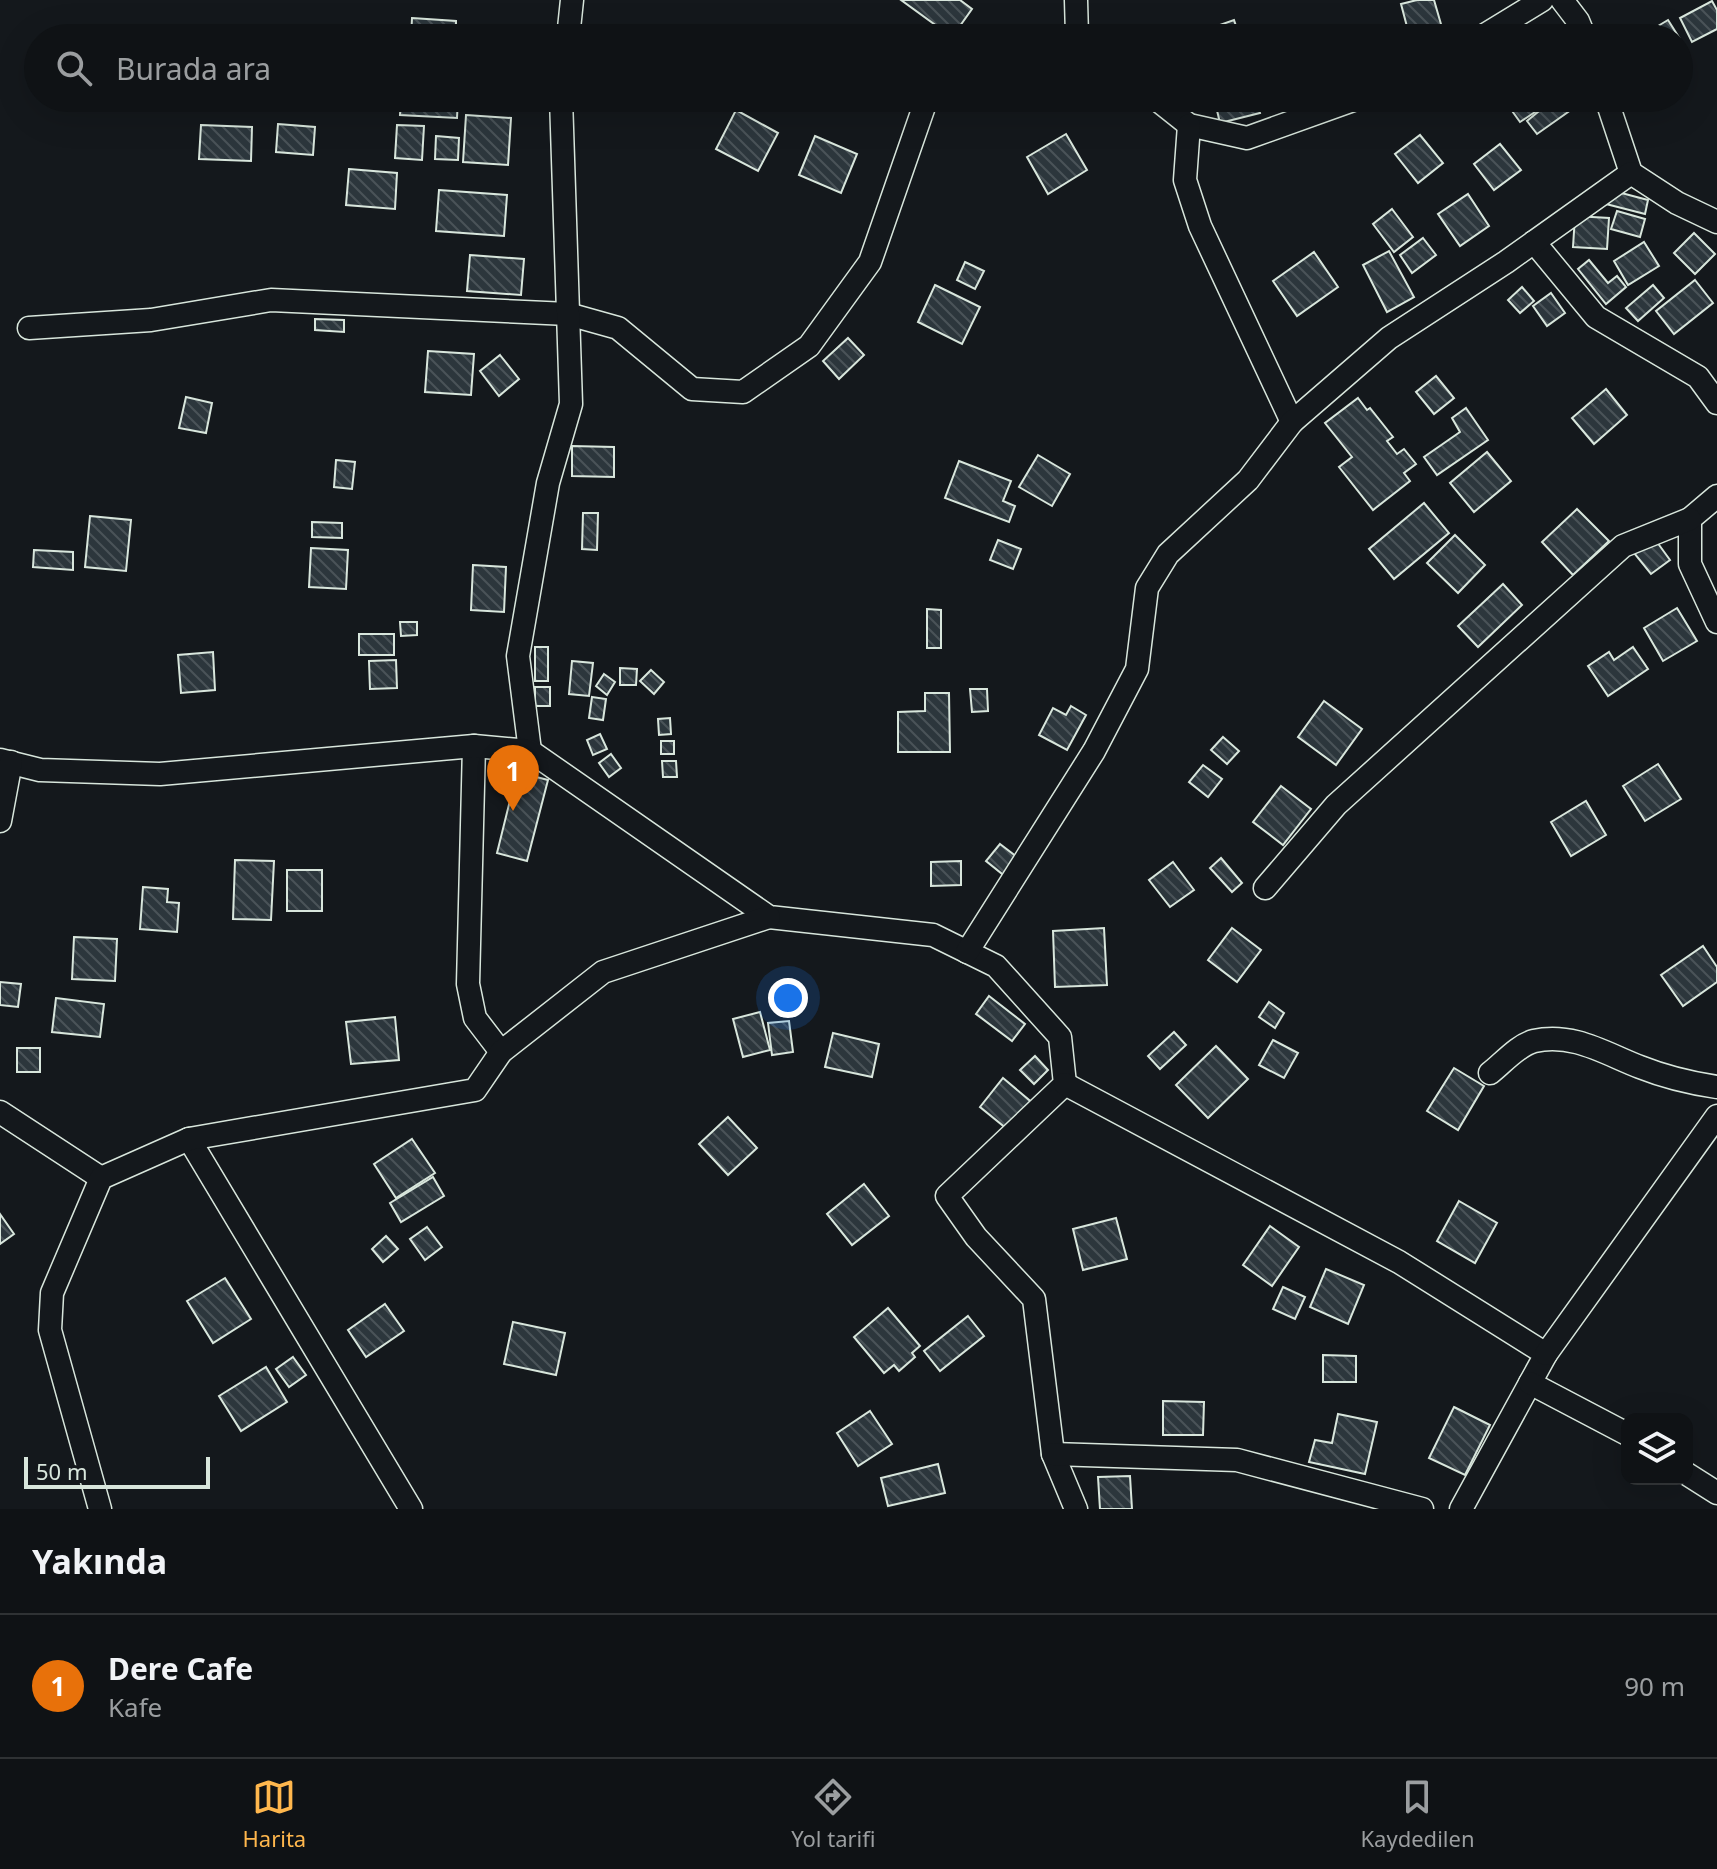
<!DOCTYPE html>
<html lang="tr">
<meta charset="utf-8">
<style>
:root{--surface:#0f1215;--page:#1d2022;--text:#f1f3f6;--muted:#9b9ea0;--line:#2f3234;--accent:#ffb74d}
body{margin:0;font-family:"Noto Sans",sans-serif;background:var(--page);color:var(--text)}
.controls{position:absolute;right:24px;bottom:24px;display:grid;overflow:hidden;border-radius:16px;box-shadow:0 8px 32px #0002}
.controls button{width:72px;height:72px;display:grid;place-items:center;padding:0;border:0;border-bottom:2px solid var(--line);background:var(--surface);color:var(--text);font:40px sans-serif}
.scale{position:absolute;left:24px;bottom:20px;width:186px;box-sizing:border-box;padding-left:8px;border:4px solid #d8e6dc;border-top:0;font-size:22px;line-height:28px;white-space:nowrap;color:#d8e6dc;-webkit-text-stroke:6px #14181c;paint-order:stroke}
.you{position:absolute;left:788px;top:998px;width:28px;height:28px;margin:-20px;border:6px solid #fff;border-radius:50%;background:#1a73e8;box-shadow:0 0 0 12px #1a73e833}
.badge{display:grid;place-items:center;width:52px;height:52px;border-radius:50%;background:var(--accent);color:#fff;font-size:26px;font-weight:700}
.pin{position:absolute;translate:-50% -66px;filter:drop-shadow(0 2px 4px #0008)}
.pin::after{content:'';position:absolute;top:42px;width:28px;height:24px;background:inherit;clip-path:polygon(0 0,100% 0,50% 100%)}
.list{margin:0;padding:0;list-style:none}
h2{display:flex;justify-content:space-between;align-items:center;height:104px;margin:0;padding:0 32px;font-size:34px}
h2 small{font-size:26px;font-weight:400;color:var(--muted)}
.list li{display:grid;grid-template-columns:52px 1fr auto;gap:24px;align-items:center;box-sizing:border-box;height:144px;padding:0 32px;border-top:2px solid var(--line)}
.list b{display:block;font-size:30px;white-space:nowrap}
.list p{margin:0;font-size:26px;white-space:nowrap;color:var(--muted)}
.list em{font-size:26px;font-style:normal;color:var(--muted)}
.icon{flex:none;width:44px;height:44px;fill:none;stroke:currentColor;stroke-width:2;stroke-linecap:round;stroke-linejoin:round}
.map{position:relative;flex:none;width:1717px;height:1509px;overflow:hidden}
.search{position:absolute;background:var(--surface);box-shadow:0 8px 32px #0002;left:24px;right:24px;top:24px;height:88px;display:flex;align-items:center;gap:20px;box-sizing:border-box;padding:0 28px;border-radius:44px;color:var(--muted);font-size:30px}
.sheet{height:248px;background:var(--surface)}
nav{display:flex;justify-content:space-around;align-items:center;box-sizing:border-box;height:112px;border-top:2px solid var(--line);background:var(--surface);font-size:22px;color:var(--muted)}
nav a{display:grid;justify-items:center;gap:4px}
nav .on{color:var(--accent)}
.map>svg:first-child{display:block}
</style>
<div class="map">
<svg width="1717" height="1509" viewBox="0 0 1717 1509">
<defs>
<pattern id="building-back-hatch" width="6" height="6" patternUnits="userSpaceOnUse" patternTransform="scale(2)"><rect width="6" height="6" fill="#2c363c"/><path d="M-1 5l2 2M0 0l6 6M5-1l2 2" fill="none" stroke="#4a5358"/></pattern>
</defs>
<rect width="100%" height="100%" fill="#14181c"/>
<g fill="url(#building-back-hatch)" stroke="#d8e6dc" stroke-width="2">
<path d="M901 0H960L972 9 952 37Z"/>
<path d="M1417 0H1434L1445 38H1410L1401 4Z"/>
<path d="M1712 1 1717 10V29L1692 42 1680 18Z"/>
<path d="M412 18 456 21V30H453L452 38H411Z"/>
<path d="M1234 20 1240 38H1192L1191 35Z"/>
<path d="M1668 20 1680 39 1638 38Z"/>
<path d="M242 98H261V109L241 108Z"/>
<path d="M401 98H458L457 118 400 115Z"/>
<path d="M1214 98H1256L1260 113 1220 123Z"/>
<path d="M1510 98H1538L1544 106 1520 122 1505 101Z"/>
<path d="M1555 98 1585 100 1537 134 1527 121Z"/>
<path d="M736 110 778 133 758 171 716 149Z"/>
<path d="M466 115 511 118 508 165 463 162Z"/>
<path d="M278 124 315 127 313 155 276 152Z"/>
<path d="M201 125 252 127 251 161 199 159Z"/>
<path d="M397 125 424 126 422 160 395 158Z"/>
<path d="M1066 134 1087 170 1048 194 1027 157Z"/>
<path d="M1420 135 1443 163 1418 183 1395 154Z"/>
<path d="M436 136 459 138 458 160 435 159Z"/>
<path d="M815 136 857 154 841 193 799 175Z"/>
<path d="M1500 144 1521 170 1494 190 1474 164Z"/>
<path d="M349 169 397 173 395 209 346 205Z"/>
<path d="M439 190 507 195 504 236 436 231Z"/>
<path d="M1610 190 1648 200 1645 214 1606 204Z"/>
<path d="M1468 194 1489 226 1460 246 1438 214Z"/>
<path d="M1392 209 1413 237 1394 252 1373 224Z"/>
<path d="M1617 211 1645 219 1640 237 1611 229Z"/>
<path d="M1575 216 1609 218 1607 249 1573 247Z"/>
<path d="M1694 233 1715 254 1695 274 1674 253Z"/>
<path d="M1423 238 1436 255 1412 273 1400 255Z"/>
<path d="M1644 242 1659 266 1628 285 1614 261Z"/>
<path d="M1389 251 1414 297 1387 312 1363 265Z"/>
<path d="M1314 252 1338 287 1297 316 1273 281Z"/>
<path d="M470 255 524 259 521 295 467 291Z"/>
<path d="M1589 260 1608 283 1617 276 1626 287 1606 304 1578 269Z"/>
<path d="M965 262 984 271 975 289 957 280Z"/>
<path d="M1695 280 1713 303 1674 334 1656 311Z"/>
<path d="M935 285 980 307 962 344 918 322Z"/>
<path d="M1653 285 1664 298 1638 321 1626 308Z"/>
<path d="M1522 287 1534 301 1520 313 1508 300Z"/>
<path d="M1551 293 1565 313 1547 326 1533 306Z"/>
<path d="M315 319 344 320V332L315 330Z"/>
<path d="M848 338 864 355 839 379 823 361Z"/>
<path d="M428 351 474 354 471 395 425 392Z"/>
<path d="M500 355 519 379 499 396 480 371Z"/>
<path d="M1436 376 1454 398 1434 414 1416 392Z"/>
<path d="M1606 389 1627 415 1594 444 1572 418Z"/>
<path d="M186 397 212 403 206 433 179 428Z"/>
<path d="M1358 398 1367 410 1370 408 1393 437 1387 441 1397 454 1404 449 1416 464 1404 473 1410 481 1373 510 1339 467 1352 457 1325 423Z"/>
<path d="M1466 408 1488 440 1437 475 1424 457 1460 432 1452 418Z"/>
<path d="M572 446 614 447V477L572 476Z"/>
<path d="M1487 452 1511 481 1474 512 1450 483Z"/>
<path d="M1038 455 1070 474 1052 506 1019 487Z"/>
<path d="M336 460 355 462 352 489 334 487Z"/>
<path d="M959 461 1011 481 1003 501 1015 506 1009 522 945 498Z"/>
<path d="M1424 503 1449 533 1394 579 1369 549Z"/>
<path d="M1577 509 1609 541 1573 575 1542 542Z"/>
<path d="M583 513H598L597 550 582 549Z"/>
<path d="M90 516 131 520 126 571 85 567Z"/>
<path d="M312 522 342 523V538L312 537Z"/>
<path d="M1455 535 1485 565 1458 593 1427 563Z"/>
<path d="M1654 538 1670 560 1651 574 1634 553Z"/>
<path d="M998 540 1021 549 1013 569 990 560Z"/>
<path d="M311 548 348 550 346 589 309 587Z"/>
<path d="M34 550 73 552V570L33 567Z"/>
<path d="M473 565 506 567 504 612 471 610Z"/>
<path d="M1503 584 1522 605 1478 647 1458 626Z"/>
<path d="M1677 608 1697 641 1663 661 1644 628Z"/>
<path d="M927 609 941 610V648H927Z"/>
<path d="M400 622H417V635L401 636Z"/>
<rect x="359" y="634" width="35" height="21"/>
<rect x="535" y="647" width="13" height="34"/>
<path d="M1633 647 1648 669 1608 696 1588 666 1609 652 1614 660Z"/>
<path d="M213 652 215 690 181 693 178 655Z"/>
<path d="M396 660 397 688 370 689 369 661Z"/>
<path d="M572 661 593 663 589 696 569 694Z"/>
<path d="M620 668 637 669 636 685H620Z"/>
<path d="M651 670 664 682 654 694 640 681Z"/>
<path d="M604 674 615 682 607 695 596 686Z"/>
<rect x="535" y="687" width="15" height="19"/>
<path d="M970 689H987L988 711 972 712Z"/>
<path d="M925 693H949L950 752H898V712L925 711Z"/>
<path d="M592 697 606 699 603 720 589 718Z"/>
<path d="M1324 701 1362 729 1336 765 1298 737Z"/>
<path d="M1071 706 1086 715 1067 750 1039 735 1053 708 1066 715Z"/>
<path d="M670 718 671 734 659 735 658 719Z"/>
<path d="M600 734 607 749 593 755 587 740Z"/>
<path d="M1223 737 1239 751 1227 764 1211 750Z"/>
<rect x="661" y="741" width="13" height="13"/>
<path d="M611 754 621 768 609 777 599 763Z"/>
<path d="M662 761H676L677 777H663Z"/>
<path d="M1658 764 1681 799 1645 821 1623 786Z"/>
<path d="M1203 765 1222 779 1208 797 1189 782Z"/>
<path d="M517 772 548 780 527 861 497 853Z"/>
<path d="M1281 786 1311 809 1283 845 1253 822Z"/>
<path d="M1586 801 1606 835 1571 856 1551 822Z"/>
<path d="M1000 844 1021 860 1006 877 986 861Z"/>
<path d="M1221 858 1242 883 1232 892 1210 868Z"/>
<path d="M235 860 274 861 271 920 233 919Z"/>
<path d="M961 861V885L931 886V862Z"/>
<path d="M1173 862 1194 890 1170 907 1149 880Z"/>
<rect x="287" y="870" width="35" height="41"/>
<path d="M143 887 168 889 167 902 179 903 177 932 140 929Z"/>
<path d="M1104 928 1107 985 1055 987 1053 931Z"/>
<path d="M1232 928 1261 950 1237 982 1208 960Z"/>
<path d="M74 937 117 939 115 981 72 979Z"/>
<path d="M1703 946 1717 967V982L1683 1006 1661 975Z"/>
<path d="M0 982 21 984 18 1007 0 1005Z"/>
<path d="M989 996 1025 1024 1012 1041 976 1014Z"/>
<path d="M56 998 104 1004 100 1037 52 1032Z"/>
<path d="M1269 1002 1284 1013 1275 1028 1259 1017Z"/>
<path d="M760 1012 770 1050 743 1057 733 1019Z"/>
<path d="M395 1017 399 1060 351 1064 346 1022Z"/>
<path d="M789 1021 793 1052 772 1055 768 1023Z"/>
<path d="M1174 1032 1186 1045 1160 1069 1148 1056Z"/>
<path d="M833 1033 879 1044 872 1077 825 1067Z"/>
<path d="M1273 1040 1298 1053 1284 1078 1259 1065Z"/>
<path d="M1216 1046 1248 1079 1208 1118 1176 1085Z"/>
<rect x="17" y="1048" width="23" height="24"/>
<path d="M1035 1056 1048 1070 1034 1084 1020 1070Z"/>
<path d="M1454 1068 1484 1086 1458 1130 1427 1111Z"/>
<path d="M1003 1078 1035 1105 1012 1133 980 1107Z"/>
<path d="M728 1117 757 1148 728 1175 699 1144Z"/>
<path d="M412 1139 435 1173 396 1198 374 1164Z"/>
<path d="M433 1177 444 1196 401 1222 390 1203Z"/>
<path d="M864 1184 889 1216 852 1245 827 1214Z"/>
<path d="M1459 1201 1497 1223 1475 1263 1437 1241Z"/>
<path d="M0 1214 14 1234 0 1244Z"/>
<path d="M1116 1218 1127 1259 1083 1270 1073 1229Z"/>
<path d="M1270 1226 1299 1247 1272 1286 1243 1265Z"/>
<path d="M427 1227 442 1247 425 1260 410 1239Z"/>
<path d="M386 1236 398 1249 383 1262 372 1249Z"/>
<path d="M1326 1269 1364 1285 1348 1324 1310 1307Z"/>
<path d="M225 1278 251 1319 213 1343 187 1301Z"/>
<path d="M1283 1287 1305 1297 1295 1319 1273 1309Z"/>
<path d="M385 1304 404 1331 366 1357 348 1330Z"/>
<path d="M888 1308 920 1346 912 1353 915 1357 899 1371 894 1365 884 1373 854 1337Z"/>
<path d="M968 1316 984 1336 940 1371 924 1351Z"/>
<path d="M513 1322 565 1333 556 1375 504 1364Z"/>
<path d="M1323 1355 1356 1356V1382H1323Z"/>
<path d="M293 1357 306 1375 289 1387 276 1369Z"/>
<path d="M266 1367 287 1402 241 1431 219 1396Z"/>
<path d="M1163 1401 1204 1402 1203 1435H1163Z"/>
<path d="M1454 1407 1490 1425 1465 1475 1429 1458Z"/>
<path d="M870 1411 892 1444 858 1466 837 1433Z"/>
<path d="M1338 1414 1377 1422 1365 1474 1309 1462 1315 1440 1332 1443Z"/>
<path d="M938 1464 945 1493 888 1506 881 1478Z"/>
<path d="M1130 1476 1132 1509H1100L1098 1477Z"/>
</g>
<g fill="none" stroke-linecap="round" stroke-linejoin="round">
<g stroke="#d8e6dc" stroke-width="25">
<g id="street">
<path d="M1076 0 1077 36"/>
<path d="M1562 0 1578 21 1585 38"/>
<path d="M568 38 572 0"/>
<path d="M1041 38H1079"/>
<path d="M1480 38 1542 0"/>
<path d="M1155 98 1189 125 1247 138 1359 98"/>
<path d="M1606 98 1631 173 1677 203 1717 222"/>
<path d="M1189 125 1185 180 1200 226 1292 422"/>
<path d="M1534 242 1596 317 1698 377 1717 403"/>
<path d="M29 328 151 320 271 300 568 314 618 328 692 389 743 392 809 346 870 262 927 98"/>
<path d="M1717 496 1690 519V564L1717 622"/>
<path d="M474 746 468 984 475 1018 501 1052"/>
<path d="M530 751 518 656 548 483 571 404 561 98"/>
<path d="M0 760 40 770 160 774 474 746 530 751 769 917 933 935 996 966 1060 1037 1065 1084 947 1196 976 1237 1034 1299 1053 1454 1076 1509"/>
<path d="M0 821 11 762"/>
<path d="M1265 888 1336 805 1623 546 1690 519"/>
<path d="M967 952 1094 751 1137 669 1147 588 1168 554 1248 480 1292 422 1389 338 1506 262 1631 173"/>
<path d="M1490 1073C1503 1063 1518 1045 1534 1041 1573 1032 1606 1054 1640 1067 1665 1077 1690 1083 1717 1087"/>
<path d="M1065 1084 1399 1262 1546 1354 1461 1509"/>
<path d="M0 1112 101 1178"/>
<path d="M189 1139 411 1509"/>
<path d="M1546 1354 1717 1116"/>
<path d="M1530 1383 1627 1434"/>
<path d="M1053 1454 1237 1460 1422 1509"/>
<path d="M1687 1474 1717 1493"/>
<path d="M100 1509 50 1330 52 1293 101 1178 189 1139 475 1090 501 1052 603 972 769 917"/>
</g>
</g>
<use href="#street" stroke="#14181c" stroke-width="22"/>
</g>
</svg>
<div class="controls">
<button><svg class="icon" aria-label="layers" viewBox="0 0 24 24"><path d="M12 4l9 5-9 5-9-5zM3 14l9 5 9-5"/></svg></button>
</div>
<div class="scale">50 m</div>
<div class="you"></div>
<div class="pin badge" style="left:513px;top:811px;background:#e8710a">1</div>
<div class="search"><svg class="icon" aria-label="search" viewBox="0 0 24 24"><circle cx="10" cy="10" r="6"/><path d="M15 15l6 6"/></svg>Burada ara</div>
</div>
<section class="sheet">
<h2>Yakında<small></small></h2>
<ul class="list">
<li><span class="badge" style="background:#e8710a">1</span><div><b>Dere Cafe</b><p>Kafe</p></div><em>90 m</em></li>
</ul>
</section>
<nav>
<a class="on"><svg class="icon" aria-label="map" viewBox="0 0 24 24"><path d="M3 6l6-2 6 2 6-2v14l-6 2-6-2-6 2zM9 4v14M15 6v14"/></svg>Harita</a>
<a><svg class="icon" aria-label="directions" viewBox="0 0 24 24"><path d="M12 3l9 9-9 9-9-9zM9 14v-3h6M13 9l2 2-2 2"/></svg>Yol tarifi</a>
<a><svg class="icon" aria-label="saved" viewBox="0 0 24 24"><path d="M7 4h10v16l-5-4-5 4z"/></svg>Kaydedilen</a>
</nav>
